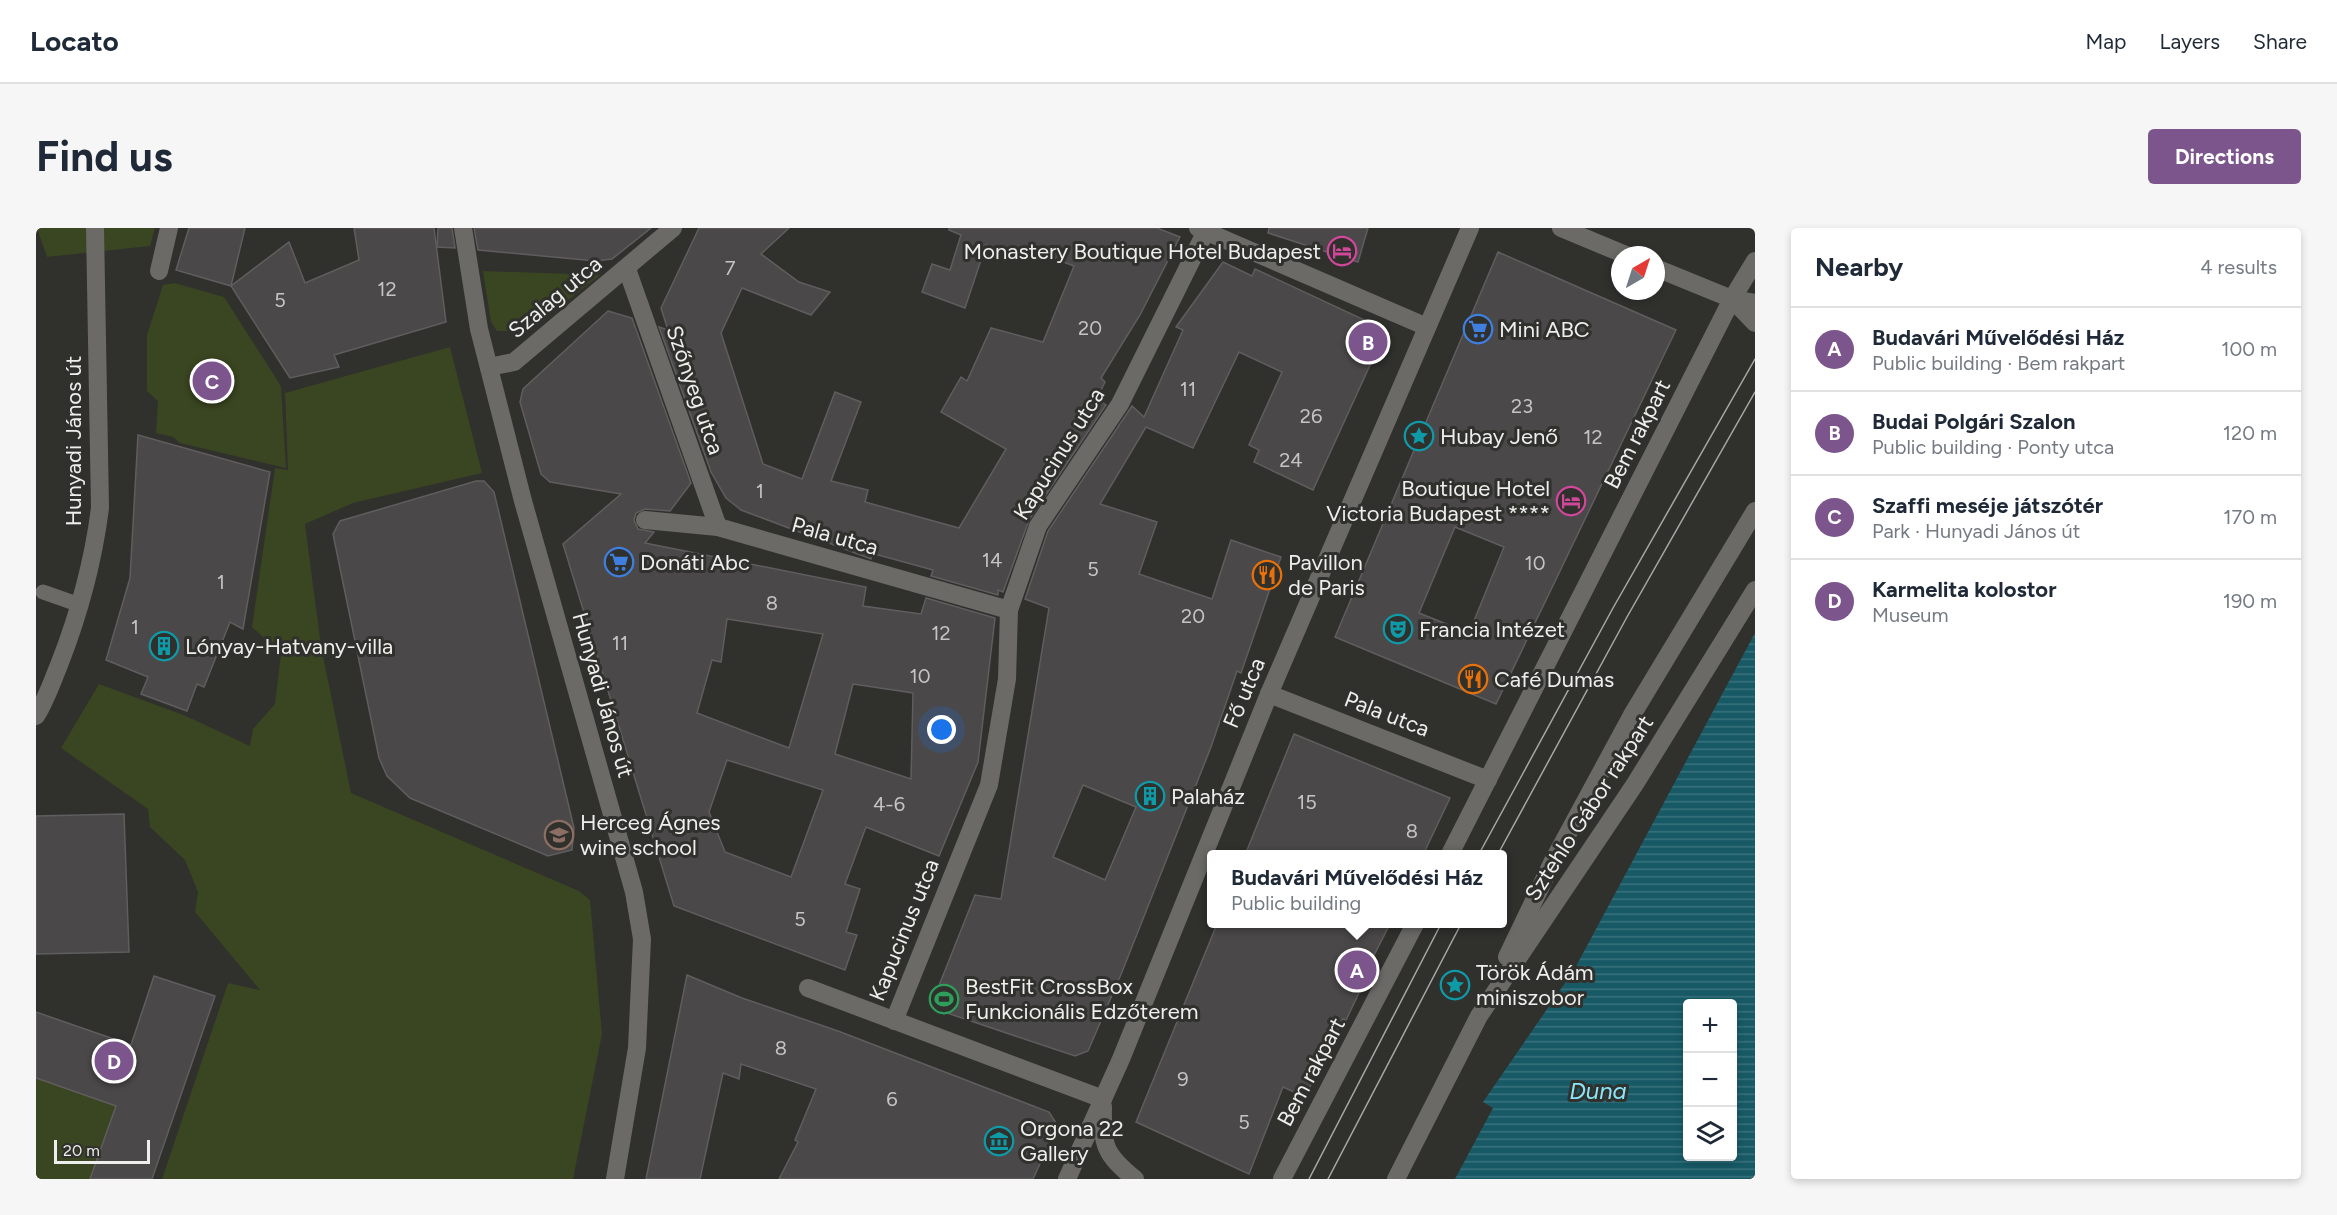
<!DOCTYPE html>
<meta charset="utf-8">
<style>
:root{--surface:#fff;--page:#f6f6f7;--text:#1f2937;--muted:#747a83;--line:#e0e1e3;--accent:#7d558d}
body{margin:0;font-family:Figtree,sans-serif;background:var(--page);color:var(--text)}
.controls{position:absolute;right:18px;bottom:18px;display:grid;overflow:hidden;border-radius:6px;box-shadow:0 3px 9px #0003}
.controls button{width:54px;height:54px;display:grid;place-items:center;padding:0;border:0;border-bottom:2px solid var(--line);background:var(--surface);color:var(--text);font:30px sans-serif}
.compass{position:absolute;left:1575px;top:18px;width:54px;height:54px;border-radius:50%;background:var(--surface);box-shadow:0 3px 9px #0003;rotate:39deg}
.scale{position:absolute;left:18px;bottom:15px;width:96px;box-sizing:border-box;padding-left:6px;border:3px solid #eeeeec;border-top:0;font-size:16px;line-height:21px;white-space:nowrap;color:#eeeeec;-webkit-text-stroke:4px #30302d;paint-order:stroke}
.you{position:absolute;left:906px;top:502px;width:21px;height:21px;margin:-15px;border:4px solid #fff;border-radius:50%;background:#1a73e8;box-shadow:0 0 0 9px #1a73e833}
.badge{display:grid;place-items:center;width:39px;height:39px;border-radius:50%;background:var(--accent);color:#fff;font-size:20px;font-weight:700}
.pin{position:absolute;translate:-50% -50%;border:3px solid #fff;box-shadow:0 2px 6px #0006}
.popup{position:absolute;left:1171px;top:622px;width:300px;height:78px;box-sizing:border-box;display:grid;place-content:center;border-radius:6px;background:var(--surface);filter:drop-shadow(0 2px 4px #0005);font-size:20px;white-space:nowrap;color:var(--muted)}
.popup b{font-size:22px;color:var(--text)}
.popup::after{content:'';position:absolute;left:50%;top:100%;margin-left:-12px;border:12px solid transparent;border-top-color:var(--surface)}
.list{margin:0;padding:0;list-style:none}
h2{display:flex;justify-content:space-between;align-items:center;height:78px;margin:0;padding:0 24px;font-size:26px}
h2 small{font-size:20px;font-weight:400;color:var(--muted)}
.list li{display:grid;grid-template-columns:39px 1fr auto;gap:18px;align-items:center;box-sizing:border-box;height:84px;padding:0 24px;border-top:2px solid var(--line)}
.list b{display:block;font-size:22px;white-space:nowrap}
.list p{margin:0;font-size:20px;white-space:nowrap;color:var(--muted)}
.list em{font-size:20px;font-style:normal;color:var(--muted)}
.icon{flex:none;width:33px;height:33px;fill:none;stroke:currentColor;stroke-width:2;stroke-linecap:round;stroke-linejoin:round}
.map{position:relative;flex:none;width:1719px;height:951px;overflow:hidden;border-radius:6px}
header{display:flex;align-items:center;gap:36px;box-sizing:border-box;height:84px;padding:0 30px;background:var(--surface);border-bottom:2px solid var(--line)}
header strong{font-size:28px}
nav{display:flex;gap:33px;margin-inline-start:auto;font-size:21px}
.intro{display:flex;align-items:center;justify-content:space-between;box-sizing:border-box;height:144px;padding:0 36px}
h1{margin:0;font-size:42px}
.button{padding:15px 27px;border-radius:6px;background:var(--accent);color:#fff;font-size:21px;font-weight:700}
main{display:flex;gap:36px;padding:0 36px}
aside{flex:1;background:var(--surface);border-radius:6px;box-shadow:0 3px 9px #0003}
.map>svg:first-child{display:block}
</style>
<header>
<strong>Locato</strong>
<nav><a>Map</a><a>Layers</a><a>Share</a></nav>
</header>
<div class="intro"><h1>Find us</h1><a class="button">Directions</a></div>
<main>
<div class="map">
<svg width="1719" height="951" viewBox="0 0 1719 951">
<defs>
<pattern id="water-rules" width="6" height="5" patternUnits="userSpaceOnUse" patternTransform="scale(1.5)"><rect width="6" height="5" fill="#175a66"/><path d="M0 2.5h6" fill="none" stroke="#39727c"/></pattern>
</defs>
<rect width="100%" height="100%" fill="#30302d"/>
<g fill="#3a4521">
<path d="M1 0H119L114 18 11 29Z"/>
<path d="M447 43 564 47 493 103H461L455 94Z"/>
<path d="M139 55 188 69 238 147 245 159 250 240 144 215 137 209 120 205 122 173 111 163V107L127 57Z"/>
<path d="M414 119 446 245 317 275 269 296 285 418 315 565 543 663 554 672 566 806 537 951H126L192 755 224 762 159 684 162 664 149 632 114 599 112 581 25 520 63 456 150 488 214 518 217 501 239 476 245 426 216 399 239 240 252 242 249 165Z"/>
<path d="M0 850 80 878 54 951H0Z"/>
</g>
<path fill="url(#water-rules)" fill-rule="evenodd" d="M1719 405V951H1419L1457 880 1447 874 1538 742ZM1652 776H1696V928H1652Z"/>
<g fill="#4b484a" stroke="#605d5e" stroke-width="1.5" fill-rule="evenodd">
<path d="M153 0H209L195 58 140 42Z"/>
<path d="M318 0H398L410 94 298 127 303 139 254 150 195 58 253 14 269 55 323 32Z"/>
<path d="M402 0H416L419 20 401 19Z"/>
<path d="M438 0H615L576 31 560 33 442 22Z"/>
<path d="M663 0H753L725 26 763 54 794 64 775 87 706 60 685 105 727 236 766 251 799 164 825 174 795 253 832 262 829 274 923 300 970 221 905 184 925 149 931 153 955 100 1007 114 1038 38 986 18 982 29 950 17 929 80 886 64 896 36 914 42 925 7 913 2V0H1121L1144 9 1104 87 1065 150 1069 154 1061 171 1070 177 993 292 967 364 962 362V367L895 348 897 342 835 325V331L705 282 690 270 675 244 623 99 632 102 625 80Z"/>
<path d="M1233 0H1332L1322 34 1232 5Z"/>
<path d="M1462 24 1640 102 1460 476 1299 409ZM1419 299 1468 319 1433 405 1383 385Z"/>
<path d="M1187 34 1216 48 1219 41 1350 102 1277 262 1218 234 1223 222 1213 217 1246 144 1203 124 1157 220 1110 199 1064 276 1121 294 1103 346 1176 371 1195 312 1245 329 1205 445 1201 443 1175 519 1086 744 1052 823 1039 828 902 782 898 770 939 667 965 671 1013 380 989 371 1012 303 1096 178 1108 189 1147 102 1140 99ZM1047 557 1100 579 1069 652 1017 629Z"/>
<path d="M572 83 596 90 655 255 634 283 609 281 600 285 598 292 602 301 618 304 609 315 830 359 827 378 885 386 890 370 959 390 942 534 903 628 830 599 809 656 824 661 810 704 821 707 809 742 638 678 527 316 585 266 514 254 505 246 484 174 487 161ZM691 391 787 406 753 520 661 485 676 432 685 434ZM817 456 877 465 875 551 799 526ZM691 532 787 562 755 649 689 624 673 584Z"/>
<path d="M102 207 234 244 207 401 194 394 168 459 161 456 151 483 105 466 112 449 70 432 94 350Z"/>
<path d="M440 253H448L458 264 538 600 536 622 512 628 374 570 351 548 343 530 297 306 304 293Z"/>
<path d="M1258 506 1414 570 1387 627H1209Z"/>
<path d="M88 586 93 724 0 726V588Z"/>
<path d="M1181 696H1354L1334 735 1337 736 1310 792 1307 791 1269 869 1247 859 1213 946 1100 894Z"/>
<path d="M651 747 706 770 802 803 1013 884 1020 895V901L997 951H743L762 914 759 912 780 861 705 836 703 851 687 845 664 951H610Z"/>
<path d="M118 748 179 768 116 951H54L80 878 0 850V784L95 817Z"/>
</g>
<g fill="none" stroke-linecap="round" stroke-linejoin="round">
<path stroke="#6b6a67" stroke-width="15" d="M7 364 44 377"/>
<g stroke="#6b6a67" stroke-width="18">
<path d="M427 0 443 101 487 273 598 664 606 711 601 820 579 951"/>
<path d="M1162 0 1391 99"/>
<path d="M1525 0 1590 27"/>
<path d="M1620 40 1696 71 1719 75"/>
<path d="M591 41 682 299"/>
<path d="M123 43 133 0"/>
<path d="M1696 71 1719 95"/>
<path d="M453 139 478 134 637 0"/>
<path d="M609 292 682 299 973 382"/>
<path d="M1233 466 1452 552"/>
<path d="M0 488C10 472 16 454 23 437 43 386 57 335 64 280L59 0"/>
<path d="M772 760 1067 871"/>
<path d="M858 793 953 557 971 451 973 382 1002 298 1084 176 1170 3"/>
</g>
<g stroke="#6b6a67" stroke-width="18">
<path d="M1414 626 1696 71 1719 33"/>
<path d="M1067 879C1066 917 1068 926 1099 951"/>
<path d="M1031 951 1085 831 1233 466 1434 0"/>
<path d="M1246 951 1379 696"/>
</g>
<g stroke="#6b6a67" stroke-width="18">
<path d="M1471 729 1517 633 1596 487 1719 283"/>
<path d="M1360 951 1443 788 1599 556 1719 362"/>
</g>
<g stroke="#a7a7a5" stroke-width="1.5">
<path d="M1443 626 1577 380 1719 131"/>
<path d="M1462 626 1591 389 1719 164"/>
<path d="M1273 951 1405 696"/>
<path d="M1292 951 1425 696"/>
</g>
</g>
<defs>
<g id="hotel-ring" transform="scale(1.5)"><circle r="9.5" fill="#30302d" stroke="#d1479c" stroke-width="1.5"/><path d="M-6-4.5h1.5V1H6V5H4.5V3h-9V5H-6ZM-4 0a1.8 1.8 0 1 1 3.6 0ZM.5 0V-2.5h3Q6-2.5 6 0Z" fill="#d1479c"/></g>
<g id="supermarket-ring" transform="scale(1.5)"><circle r="9.5" fill="#30302d" stroke="#3f7fe0" stroke-width="1.5"/><path d="M-6-5.5h2.5l.6 2H6L4.5 2H-2.5L-4.4-4H-6ZM-1.5 3.2a1.3 1.3 0 1 0 .1 0ZM3 3.2a1.3 1.3 0 1 0 .1 0Z" fill="#3f7fe0"/></g>
<g id="sight-ring" transform="scale(1.5)"><circle r="9.5" fill="#30302d" stroke="#0f9aa8" stroke-width="1.5"/><path d="M0-6L1.8-2.2L6-1.7L2.9 1.2L3.7 5.4L0 3.3L-3.7 5.4L-2.9 1.2L-6-1.7L-1.8-2.2Z" fill="#0f9aa8"/></g>
<g id="restaurant-ring" transform="scale(1.5)"><circle r="9.5" fill="#30302d" stroke="#e8710a" stroke-width="1.5"/><path d="M-5-6h1v4h1v-4h1v4h1v-4h1v5L-1.5 .5V6h-2V.5L-5-1ZM5-6V6H3V1.5H1.5Q1.5-4 5-6Z" fill="#e8710a"/></g>
<g id="theatre-ring" transform="scale(1.5)"><circle r="9.5" fill="#30302d" stroke="#0f9aa8" stroke-width="1.5"/><path d="M-5-5.5Q0-4 5-5.5V0Q5 5 0 6Q-5 5-5 0ZM-3.3-2.5H-1v1.5H-3.3ZM1-2.5H3.3v1.5H1ZM-2.8 1Q0 5.5 2.8 1Z" fill="#0f9aa8"/></g>
<g id="building-ring" transform="scale(1.5)"><circle r="9.5" fill="#30302d" stroke="#0f9aa8" stroke-width="1.5"/><path d="M-4-6H4V6H1V3H-1V6H-4ZM-2.5-4.3h1.7v1.8h-1.7ZM.8-4.3h1.7v1.8H.8ZM-2.5-1h1.7V.8h-1.7ZM.8-1h1.7V.8H.8Z" fill="#0f9aa8"/></g>
<g id="school-ring" transform="scale(1.5)"><circle r="9.5" fill="#30302d" stroke="#8d6e63" stroke-width="1.5"/><path d="M0-5L7-2L0 1L-7-2ZM-4 1L0 2.5L4 1V4Q0 6-4 4Z" fill="#8d6e63"/></g>
<g id="stadium-ring" transform="scale(1.5)"><circle r="9.5" fill="#30302d" stroke="#2e9e5b" stroke-width="1.5"/><path d="M0-5a6.5 5 0 1 0 0 10a6.5 5 0 1 0 0-10ZM-3.5-1.8h7v3.6h-7Z" fill="#2e9e5b"/></g>
<g id="museum-ring" transform="scale(1.5)"><circle r="9.5" fill="#30302d" stroke="#0f9aa8" stroke-width="1.5"/><path d="M0-6L6-3V-2H-6V-3ZM-5-1h2V3h-2ZM-1-1h2V3h-2ZM3-1h2V3H3ZM-6 4H6V6H-6Z" fill="#0f9aa8"/></g>
</defs>
<g fill-rule="evenodd">
<use href="#hotel-ring" x="1306" y="23"/>
<use href="#supermarket-ring" x="1442" y="101"/>
<use href="#sight-ring" x="1383" y="208"/>
<use href="#hotel-ring" x="1535" y="273"/>
<use href="#supermarket-ring" x="583" y="334"/>
<use href="#restaurant-ring" x="1231" y="347"/>
<use href="#theatre-ring" x="1362" y="401"/>
<use href="#building-ring" x="128" y="418"/>
<use href="#restaurant-ring" x="1437" y="451"/>
<use href="#building-ring" x="1114" y="568"/>
<use href="#school-ring" x="523" y="607"/>
<use href="#sight-ring" x="1419" y="757"/>
<use href="#stadium-ring" x="908" y="771"/>
<use href="#museum-ring" x="963" y="913"/>
</g>
<g text-anchor="middle" dominant-baseline="central" stroke-width="6" stroke-linejoin="round" paint-order="stroke">
<g font-size="20" fill="#c5c4c4">
<text x="694" y="40">7</text>
<text x="351" y="61">12</text>
<text x="244" y="72">5</text>
<text x="1054" y="100">20</text>
<text x="1152" y="161">11</text>
<text x="1486" y="178">23</text>
<text x="1275" y="188">26</text>
<text x="1557" y="209">12</text>
<text x="1255" y="232">24</text>
<text x="724" y="263">1</text>
<text x="956" y="332">14</text>
<text x="1499" y="335">10</text>
<text x="1057" y="341">5</text>
<text x="185" y="354">1</text>
<text x="736" y="375">8</text>
<text x="1157" y="388">20</text>
<text x="99" y="399">1</text>
<text x="905" y="405">12</text>
<text x="584" y="415">11</text>
<text x="884" y="448">10</text>
<text x="1271" y="574">15</text>
<text x="853" y="576">4-6</text>
<text x="1376" y="603">8</text>
<text x="764" y="691">5</text>
<text x="745" y="820">8</text>
<text x="1147" y="851">9</text>
<text x="856" y="871">6</text>
<text x="1208" y="894">5</text>
</g>
<g font-size="22" fill="#eeeeec" stroke="#30302d" text-anchor="start">
<text x="1285" y="23" text-anchor="end">Monastery Boutique Hotel Budapest</text>
<text x="1463" y="101">Mini ABC</text>
<text x="1404" y="208">Hubay Jenő</text>
<text x="1514" y="260" text-anchor="end">Boutique Hotel<tspan x="1514" dy="25">Victoria Budapest ****</tspan></text>
<text x="604" y="334">Donáti Abc</text>
<text x="1252" y="334">Pavillon<tspan x="1252" dy="25">de Paris</tspan></text>
<text x="1383" y="401">Francia Intézet</text>
<text x="149" y="418">Lónyay-Hatvany-villa</text>
<text x="1458" y="451">Café Dumas</text>
<text x="1135" y="568">Palaház</text>
<text x="544" y="594">Herceg Ágnes<tspan x="544" dy="25">wine school</tspan></text>
<text x="1440" y="744">Török Ádám<tspan x="1440" dy="25">miniszobor</tspan></text>
<text x="929" y="758">BestFit CrossBox<tspan x="929" dy="25">Funkcionális Edzőterem</tspan></text>
<text x="984" y="900">Orgona 22<tspan x="984" dy="25">Gallery</tspan></text>
</g>
<g font-size="22" fill="#eeeeec" stroke="#30302d">
<text transform="translate(519 69) rotate(-40)">Szalag utca</text>
<text transform="translate(659 162) rotate(71)">Szőnyeg utca</text>
<text transform="translate(1601 206) rotate(-63)">Bem rakpart</text>
<text transform="translate(37 213) rotate(-90)">Hunyadi János út</text>
<text transform="translate(1023 226) rotate(-58)">Kapucinus utca</text>
<text transform="translate(799 308) rotate(16)">Pala utca</text>
<text transform="translate(1208 465) rotate(-67)">Fő utca</text>
<text transform="translate(567 467) rotate(74)">Hunyadi János út</text>
<text transform="translate(1351 486) rotate(21)">Pala utca</text>
<text transform="translate(1553 580) rotate(-57)">Sztehlo Gábor rakpart</text>
<text transform="translate(868 702) rotate(-68)">Kapucinus utca</text>
<text transform="translate(1275 844) rotate(-62)">Bem rakpart</text>
</g>
<g font-size="24" font-style="italic" fill="#8ae5f8" stroke="#30302d">
<text x="1562" y="862">Duna</text>
</g>
</g>
</svg>
<div class="controls">
<button>+</button>
<button>−</button>
<button><svg class="icon" aria-label="layers" viewBox="0 0 24 24"><path d="M12 4l9 5-9 5-9-5zM3 14l9 5 9-5"/></svg></button>
</div>
<svg class="compass" viewBox="-18 -18 36 36"><path d="M0-13l5 13h-10z" fill="#e53935"/><path d="M0 13l5-13h-10z" fill="#747a83"/></svg>
<div class="scale">20 m</div>
<div class="you"></div>
<div class="pin badge" style="left:1321px;top:742px">A</div>
<div class="popup"><b>Budavári Művelődési Ház</b>Public building</div>
<div class="pin badge" style="left:1332px;top:114px">B</div>
<div class="pin badge" style="left:176px;top:153px">C</div>
<div class="pin badge" style="left:78px;top:833px">D</div>
</div>
<aside>
<h2>Nearby<small>4 results</small></h2>
<ul class="list">
<li><span class="badge">A</span><div><b>Budavári Művelődési Ház</b><p>Public building · Bem rakpart</p></div><em>100 m</em></li>
<li><span class="badge">B</span><div><b>Budai Polgári Szalon</b><p>Public building · Ponty utca</p></div><em>120 m</em></li>
<li><span class="badge">C</span><div><b>Szaffi meséje játszótér</b><p>Park · Hunyadi János út</p></div><em>170 m</em></li>
<li><span class="badge">D</span><div><b>Karmelita kolostor</b><p>Museum</p></div><em>190 m</em></li>
</ul>
</aside>
</main>
